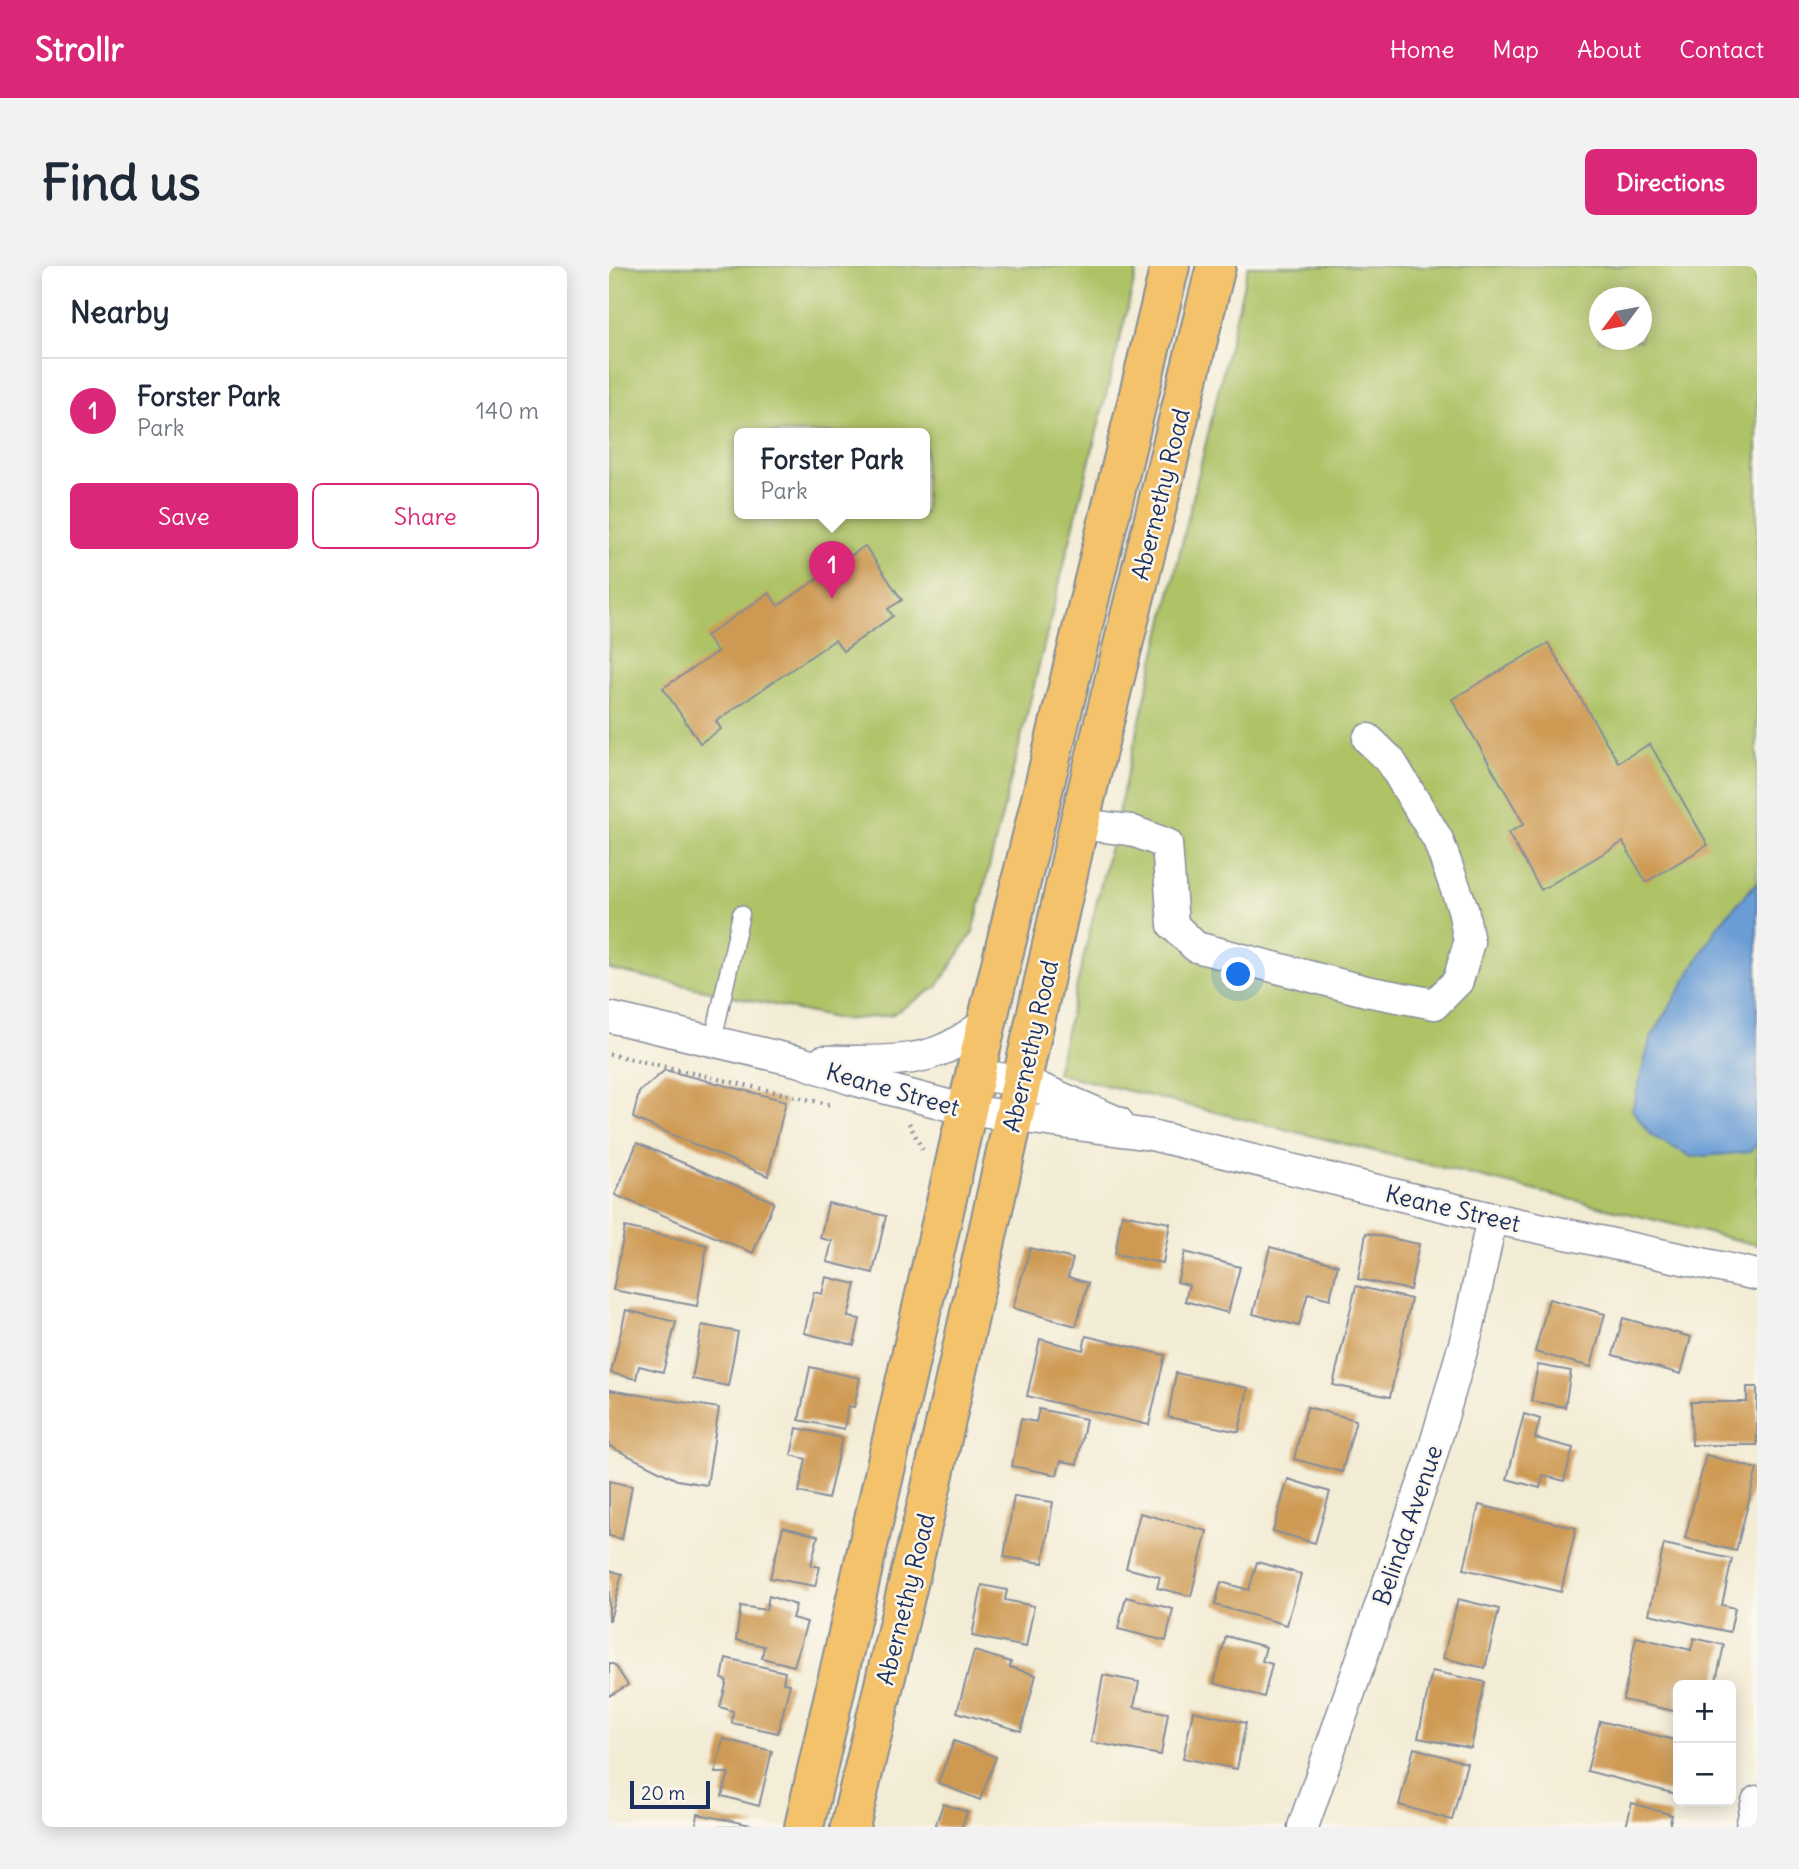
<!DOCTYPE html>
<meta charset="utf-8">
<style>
:root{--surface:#fff;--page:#f2f2f3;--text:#1f2937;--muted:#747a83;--line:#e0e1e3;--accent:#db2777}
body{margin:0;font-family:Delius,sans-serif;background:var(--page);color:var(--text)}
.controls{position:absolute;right:21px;bottom:21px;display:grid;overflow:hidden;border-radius:10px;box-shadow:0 4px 18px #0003}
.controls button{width:63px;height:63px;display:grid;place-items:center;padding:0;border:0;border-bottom:2px solid var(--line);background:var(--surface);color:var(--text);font:35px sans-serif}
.compass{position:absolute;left:980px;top:21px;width:63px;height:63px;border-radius:50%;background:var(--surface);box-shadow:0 4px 18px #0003;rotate:238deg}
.scale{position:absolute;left:21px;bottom:18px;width:80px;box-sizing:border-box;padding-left:7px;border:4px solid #1b2f5e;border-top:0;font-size:19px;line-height:24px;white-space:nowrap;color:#1b2f5e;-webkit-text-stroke:5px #fbf7ec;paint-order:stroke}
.you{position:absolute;left:630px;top:709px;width:24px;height:24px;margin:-18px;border:5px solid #fff;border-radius:50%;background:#1a73e8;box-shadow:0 0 0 10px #1a73e833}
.badge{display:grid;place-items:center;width:46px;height:46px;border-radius:50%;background:var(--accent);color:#fff;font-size:23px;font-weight:700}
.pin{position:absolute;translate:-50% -58px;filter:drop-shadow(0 2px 4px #0008)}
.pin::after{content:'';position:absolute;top:37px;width:24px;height:21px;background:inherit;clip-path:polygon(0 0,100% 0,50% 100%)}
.popup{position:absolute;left:125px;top:162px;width:196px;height:91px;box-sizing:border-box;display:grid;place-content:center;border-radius:10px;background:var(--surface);filter:drop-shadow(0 2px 5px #0005);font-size:23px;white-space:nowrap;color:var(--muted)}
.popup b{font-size:26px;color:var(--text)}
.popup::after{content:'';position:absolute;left:50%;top:100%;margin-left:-14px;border:14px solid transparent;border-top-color:var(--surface)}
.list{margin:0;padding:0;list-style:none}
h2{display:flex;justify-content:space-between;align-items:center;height:91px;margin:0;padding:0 28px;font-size:30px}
h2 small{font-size:23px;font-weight:400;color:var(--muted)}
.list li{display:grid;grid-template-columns:46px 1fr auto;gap:21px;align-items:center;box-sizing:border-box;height:105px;padding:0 28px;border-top:2px solid var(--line)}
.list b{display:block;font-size:26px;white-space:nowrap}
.list p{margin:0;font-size:23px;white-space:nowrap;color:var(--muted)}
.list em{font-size:23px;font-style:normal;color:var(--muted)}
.actions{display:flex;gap:14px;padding:21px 28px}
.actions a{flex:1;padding:16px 0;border:2px solid var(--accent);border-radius:10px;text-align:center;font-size:24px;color:var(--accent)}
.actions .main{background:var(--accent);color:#fff}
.map{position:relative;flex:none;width:1148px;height:1561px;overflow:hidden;border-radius:10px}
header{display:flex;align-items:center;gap:42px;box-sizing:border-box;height:98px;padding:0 35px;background:var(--accent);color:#fff}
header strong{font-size:33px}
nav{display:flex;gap:38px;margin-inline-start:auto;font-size:24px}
.intro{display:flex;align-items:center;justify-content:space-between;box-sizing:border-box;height:168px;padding:0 42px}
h1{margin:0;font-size:49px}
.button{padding:18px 32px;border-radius:10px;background:var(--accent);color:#fff;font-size:24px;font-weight:700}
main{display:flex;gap:42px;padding:0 42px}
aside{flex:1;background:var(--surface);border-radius:10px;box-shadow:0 4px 18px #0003}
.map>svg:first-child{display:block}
</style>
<header>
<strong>Strollr</strong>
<nav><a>Home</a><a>Map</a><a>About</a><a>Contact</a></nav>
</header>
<div class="intro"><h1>Find us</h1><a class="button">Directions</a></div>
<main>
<aside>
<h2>Nearby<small></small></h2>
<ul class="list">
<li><span class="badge">1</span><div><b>Forster Park</b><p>Park</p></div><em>140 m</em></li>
</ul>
<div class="actions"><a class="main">Save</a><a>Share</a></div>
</aside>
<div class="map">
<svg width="1148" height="1561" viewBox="0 0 1148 1561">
<rect width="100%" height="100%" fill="#fbf7ec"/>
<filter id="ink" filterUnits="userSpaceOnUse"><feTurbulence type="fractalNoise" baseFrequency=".0143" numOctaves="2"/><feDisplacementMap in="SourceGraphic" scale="14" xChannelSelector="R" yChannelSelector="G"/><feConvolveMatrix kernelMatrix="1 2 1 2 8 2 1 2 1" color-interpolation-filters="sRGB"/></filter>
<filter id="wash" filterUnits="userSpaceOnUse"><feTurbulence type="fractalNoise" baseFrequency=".00686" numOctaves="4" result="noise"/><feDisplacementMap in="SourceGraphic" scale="28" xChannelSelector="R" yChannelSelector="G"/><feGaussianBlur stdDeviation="1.57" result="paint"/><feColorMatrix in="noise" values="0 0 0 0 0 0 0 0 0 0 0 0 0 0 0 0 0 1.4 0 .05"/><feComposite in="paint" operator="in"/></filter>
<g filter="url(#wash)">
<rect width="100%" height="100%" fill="#f3ecd5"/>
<g fill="#aec266" stroke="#647862" stroke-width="2" fill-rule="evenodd">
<path d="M0 0H529L364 666 328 721 282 749 234 754 0 703ZM130 167H316V247H130Z"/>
<path d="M639 0H1148V979L447 807ZM990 32H1032V74H990Z"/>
</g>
<path fill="#6a9dd5" stroke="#42669a" stroke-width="2" d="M1148 616V877L1141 886 1083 891 1043 870 1023 844 1041 774 1110 658Z"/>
<g id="blocks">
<g fill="#ce9a52">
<path d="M256 280 293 334 279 343 284 350 234 385 226 374 107 455 112 463 91 477 54 422 108 386 97 370 160 327 169 340Z"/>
<path d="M939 377 1009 496 1041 478 1099 579 1037 616 1014 576 932 624 899 567 915 558 843 433Z"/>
<path d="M56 804 177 835 159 910 24 852 30 826Z"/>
<path d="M28 877 165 936 144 987 6 929Z"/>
<path d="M219 937 277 950 264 1007 218 996 223 975 211 972Z"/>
<path d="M513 948 561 957 554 997 506 988Z"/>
<path d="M16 961 98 979 88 1040 4 1024Z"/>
<path d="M757 967 810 978 801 1024 749 1013Z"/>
<path d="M661 981 729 999 721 1033 699 1027 690 1060 644 1048Z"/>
<path d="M421 982 464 993 459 1011 479 1017 467 1060 404 1042Z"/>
<path d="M576 986 631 1001 619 1047 576 1035 580 1019 568 1016Z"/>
<path d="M217 1011 247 1018 239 1051 251 1053 245 1079 195 1067 205 1026 213 1028Z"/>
<path d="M747 1020 802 1033 781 1131 724 1119Z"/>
<path d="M940 1033 996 1048 982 1101 926 1086Z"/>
<path d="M17 1044 67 1056 54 1106 30 1100 27 1113 2 1107Z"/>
<path d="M1014 1052 1082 1071 1072 1108 1004 1089Z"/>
<path d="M93 1059 129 1066 119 1120 83 1113Z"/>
<path d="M477 1070 556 1089 540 1159 418 1130 431 1073 474 1084Z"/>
<path d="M929 1099 962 1105 956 1141 922 1135Z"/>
<path d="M201 1101 251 1112 245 1141 239 1140 235 1163 190 1154Z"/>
<path d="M567 1107 639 1122 630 1166 559 1151Z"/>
<path d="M1138 1121H1148V1179H1083L1082 1136H1138Z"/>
<path d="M0 1124 110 1142 98 1219 68 1214 0 1180Z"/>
<path d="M698 1141 747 1154 733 1206 685 1193Z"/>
<path d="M430 1143 477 1153 468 1198 452 1195 448 1209 403 1200 412 1153 427 1156Z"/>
<path d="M915 1148 931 1153 926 1172 964 1182 955 1215 934 1209 931 1222 898 1213Z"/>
<path d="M188 1162 233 1172 219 1233 190 1226 197 1193 182 1189Z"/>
<path d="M1097 1189 1148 1203 1127 1285 1076 1272Z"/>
<path d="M679 1213 721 1226 706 1277 664 1265Z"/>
<path d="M0 1215 23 1220 13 1273 0 1270Z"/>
<path d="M405 1230 444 1236 434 1297 395 1291Z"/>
<path d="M870 1239 967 1262 952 1326 855 1303Z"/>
<path d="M531 1247 598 1265 582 1330 548 1322 551 1311 517 1302Z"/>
<path d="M174 1261 209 1270 202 1299 211 1301 206 1320 161 1312Z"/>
<path d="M1055 1278 1123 1293 1113 1339 1126 1342 1121 1366 1040 1348Z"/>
<path d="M648 1296 692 1308 678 1359 606 1339 612 1316 640 1324Z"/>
<path d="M0 1304 13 1308 1 1354H0Z"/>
<path d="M373 1319 398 1324 396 1334 425 1340 417 1381 363 1370Z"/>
<path d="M160 1330 187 1339 183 1352 198 1356 185 1400 153 1392 155 1380 127 1374 132 1340 157 1344Z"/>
<path d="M517 1331 564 1343 557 1375 509 1363Z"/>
<path d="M849 1333 890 1343 876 1402 834 1392Z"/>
<path d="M617 1370 657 1381 653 1395 663 1398 655 1431 605 1417Z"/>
<path d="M1027 1371 1082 1384 1085 1372 1115 1379 1106 1419H1069V1446L1014 1434Z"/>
<path d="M365 1385 402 1396 401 1401 427 1409 412 1465 348 1446Z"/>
<path d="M117 1392 176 1406 174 1417 181 1418 169 1467 123 1457 124 1445 111 1441 118 1415 113 1413Z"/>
<path d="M0 1397 6 1399 19 1419 0 1430Z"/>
<path d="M823 1405 876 1416 862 1482 809 1472Z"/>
<path d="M494 1409 530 1416 525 1441 559 1447 552 1489 482 1476Z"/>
<path d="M584 1445 637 1457 628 1503 574 1492Z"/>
<path d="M991 1455 1069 1475V1520L1067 1528 978 1505Z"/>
<path d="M114 1473 163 1485 150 1540 113 1530 120 1507H106Z"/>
<path d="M345 1475 387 1491 371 1534 329 1517Z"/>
<path d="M805 1482 858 1497 843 1554 790 1539Z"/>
<path d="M1023 1537 1063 1549 1060 1561H1017Z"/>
<path d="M334 1538 358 1546 353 1561H326Z"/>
<path d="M89 1548 147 1560V1561H87Z"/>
</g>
</g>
</g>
<g filter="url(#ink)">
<use href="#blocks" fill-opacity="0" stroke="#878e9a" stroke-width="2"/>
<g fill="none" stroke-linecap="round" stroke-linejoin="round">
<g stroke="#878e9a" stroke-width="19">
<path id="lane" d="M104 775 132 648"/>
</g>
<g stroke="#878e9a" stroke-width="33">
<g id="street">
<path d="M470 558 521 564 558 578 564 659 587 681 757 725 826 738 849 715 860 676 854 643 829 574 781 494 759 473"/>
<path d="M0 751 192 796 241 813 357 844 542 869 883 952 1148 1009"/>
<path d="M214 795C251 794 303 799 337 782 351 776 365 765 378 756"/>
<path d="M366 809 414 815 509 856"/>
<path d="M694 1561 820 1199 859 1064 883 952"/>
<path d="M1142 1561 1148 1535"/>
</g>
</g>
<g stroke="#878e9a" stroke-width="42">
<g id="primary">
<path d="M195 1561 378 756 561 0"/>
<path d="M241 1561 321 1226 470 558 607 0"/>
</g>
</g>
<g stroke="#878e9a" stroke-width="4.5" stroke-dasharray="2 5" stroke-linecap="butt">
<path d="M0 788 223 839"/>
<path d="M300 857 315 887"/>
</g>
<use href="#lane" stroke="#fff" stroke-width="16"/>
<use href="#street" stroke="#fff" stroke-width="30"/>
<use href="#primary" stroke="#f3c26a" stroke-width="38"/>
</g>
</g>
<g text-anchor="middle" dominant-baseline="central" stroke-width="5" stroke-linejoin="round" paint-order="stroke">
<g font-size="24" fill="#1b2f5e" stroke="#fbf7ec">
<text transform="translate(551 228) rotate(-76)">Abernethy Road</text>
<text transform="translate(421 780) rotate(-77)">Abernethy Road</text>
<text transform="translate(284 823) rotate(16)">Keane Street</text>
<text transform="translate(844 942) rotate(13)">Keane Street</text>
<text transform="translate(798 1259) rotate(-71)">Belinda Avenue</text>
<text transform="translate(296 1333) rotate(-76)">Abernethy Road</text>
</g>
</g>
</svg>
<div class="controls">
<button>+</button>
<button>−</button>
</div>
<svg class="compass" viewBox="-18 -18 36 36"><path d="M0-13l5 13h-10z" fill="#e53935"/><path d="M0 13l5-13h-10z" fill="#747a83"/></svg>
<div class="scale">20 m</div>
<div class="you"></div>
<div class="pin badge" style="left:223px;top:333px">1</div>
<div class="popup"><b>Forster Park</b>Park</div>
</div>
</main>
